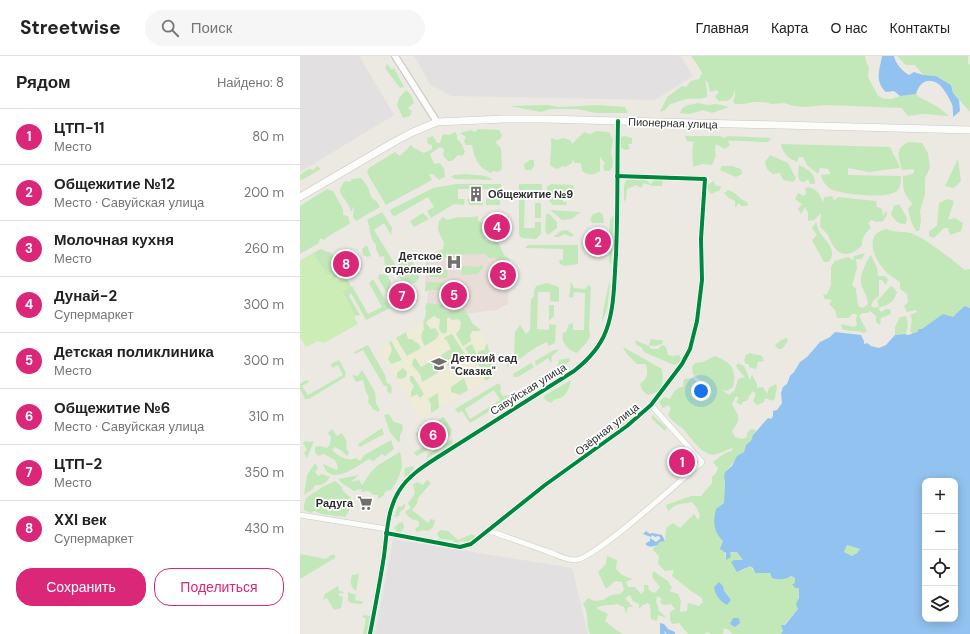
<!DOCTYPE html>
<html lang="ru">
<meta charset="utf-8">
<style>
:root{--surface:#fff;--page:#f6f6f6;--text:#222;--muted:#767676;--line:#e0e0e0;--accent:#db2777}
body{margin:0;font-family:"DM Sans",sans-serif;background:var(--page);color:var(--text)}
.controls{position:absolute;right:12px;bottom:12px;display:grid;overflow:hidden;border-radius:8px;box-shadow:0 2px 10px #0003}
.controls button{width:36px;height:36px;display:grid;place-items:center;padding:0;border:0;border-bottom:1px solid var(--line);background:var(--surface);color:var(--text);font:20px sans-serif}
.you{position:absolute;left:401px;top:335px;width:14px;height:14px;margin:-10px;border:3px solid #fff;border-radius:50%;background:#1a73e8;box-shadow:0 0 0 6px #1a73e833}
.badge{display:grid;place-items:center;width:26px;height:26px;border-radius:50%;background:var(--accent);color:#fff;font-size:13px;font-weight:700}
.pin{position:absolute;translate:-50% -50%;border:2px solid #fff;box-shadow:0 1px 4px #0006}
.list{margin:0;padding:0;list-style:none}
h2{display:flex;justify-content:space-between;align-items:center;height:52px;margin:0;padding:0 16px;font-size:17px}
h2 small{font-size:13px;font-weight:400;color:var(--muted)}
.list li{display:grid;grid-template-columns:26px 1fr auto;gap:12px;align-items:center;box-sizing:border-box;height:56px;padding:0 16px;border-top:1px solid var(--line)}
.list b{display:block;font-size:15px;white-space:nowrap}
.list p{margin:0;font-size:13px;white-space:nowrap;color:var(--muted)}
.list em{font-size:13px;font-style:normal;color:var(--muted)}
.actions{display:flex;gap:8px;padding:12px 16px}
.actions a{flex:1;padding:9px 0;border:1px solid var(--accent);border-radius:16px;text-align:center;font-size:14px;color:var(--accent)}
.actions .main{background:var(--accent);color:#fff}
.icon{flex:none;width:22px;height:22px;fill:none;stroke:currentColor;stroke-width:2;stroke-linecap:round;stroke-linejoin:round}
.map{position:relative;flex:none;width:670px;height:578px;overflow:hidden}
header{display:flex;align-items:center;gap:24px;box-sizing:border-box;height:56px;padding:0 20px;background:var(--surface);border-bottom:1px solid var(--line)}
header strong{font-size:19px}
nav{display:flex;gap:22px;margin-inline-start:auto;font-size:14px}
.search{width:280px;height:36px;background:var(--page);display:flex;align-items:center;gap:10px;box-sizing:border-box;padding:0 14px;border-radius:22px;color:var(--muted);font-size:15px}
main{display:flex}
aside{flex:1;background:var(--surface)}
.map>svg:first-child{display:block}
</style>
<header>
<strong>Streetwise</strong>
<div class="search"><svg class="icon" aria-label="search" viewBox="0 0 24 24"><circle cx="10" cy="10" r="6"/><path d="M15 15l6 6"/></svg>Поиск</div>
<nav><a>Главная</a><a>Карта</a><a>О нас</a><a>Контакты</a></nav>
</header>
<main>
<aside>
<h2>Рядом<small>Найдено: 8</small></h2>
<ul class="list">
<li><span class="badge">1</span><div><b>ЦТП-11</b><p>Место</p></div><em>80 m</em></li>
<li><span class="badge">2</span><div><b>Общежитие №12</b><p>Место · Савуйская улица</p></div><em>200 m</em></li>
<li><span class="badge">3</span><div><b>Молочная кухня</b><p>Место</p></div><em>260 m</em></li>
<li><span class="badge">4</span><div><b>Дунай-2</b><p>Супермаркет</p></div><em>300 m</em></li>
<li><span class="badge">5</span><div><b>Детская поликлиника</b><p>Место</p></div><em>300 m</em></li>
<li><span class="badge">6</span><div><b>Общежитие №6</b><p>Место · Савуйская улица</p></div><em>310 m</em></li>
<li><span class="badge">7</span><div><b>ЦТП-2</b><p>Место</p></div><em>350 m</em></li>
<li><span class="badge">8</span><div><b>XXI век</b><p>Супермаркет</p></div><em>430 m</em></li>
</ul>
<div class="actions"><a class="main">Сохранить</a><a>Поделиться</a></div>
</aside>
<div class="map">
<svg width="670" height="578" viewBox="0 0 670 578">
<rect width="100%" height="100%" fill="#ebe9e2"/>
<g fill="#e3e0e1">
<path d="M0 0H59L94 59 0 116Z"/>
<path d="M114 0H381L393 20 355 44 151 40 130 28Z"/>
<path d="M93 483 272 512 288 578H75Z"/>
</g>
<path fill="#eeebd6" d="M163 258 172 273 181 274 187 287 191 321 123 362 121 359H117L80 295 82 290 136 259Z"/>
<path fill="#e9ddd8" d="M196 192 210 204 208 248 197 254 163 258 136 259 128 264 127 242H128V235H125L126 202Z"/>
<g fill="#c2e8b9" fill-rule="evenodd">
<path d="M391 0H565L566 6 569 11 568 21 578 40 585 43H592L600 40 616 38 619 41 638 51 649 60 622 58 608 60 602 52 527 49 504 51 494 50 484 47 472 48 464 46H453L444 48H435L433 45 435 41V34L433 40 428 45H419L415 41 419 36 417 34 410 36 408 27 405 25 407 33V41C399 44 394 42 387 43 381 44 376 47 370 48L365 54 360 56 367 41 382 30 386 31 391 25 399 23 402 17 397 8Z"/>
<path d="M597 0H668V9L670 8V56L653 37 651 29 636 20 623 19 615 9H606Z"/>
<path d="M87 8 92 14 94 12 104 31 100 32 85 12Z"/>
<path d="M106 34 111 39 114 47 108 52 112 55 110 60 103 62 97 49 99 42Z"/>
<path d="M398 47 408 49 416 48 429 51 412 57 403 54 390 58 380 57C383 48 390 49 398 47Z"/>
<path d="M248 49 258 51 298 49 325 51 328 57H296L277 53H251L241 56 210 50Z"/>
<path d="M178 73 199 74 202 79 200 83 195 86 201 92 202 111 201 114 198 116 193 115 191 117C178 112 174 101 172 89H166L164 85 166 81 160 77 171 74 175 76Z"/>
<path d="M297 75 309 76 313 84 311 96 313 106 312 112 309 115H305L303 111 305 107 300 101V115C293 119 289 120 282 115L281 107H275L273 103 272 107 266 111 262 110 260 112 256 113 250 109C250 100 252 91 251 82L257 84 263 82 270 84 272 88 284 76 290 78Z"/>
<path d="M155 76 157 79V83L161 87 165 96 162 100 158 99 152 105H148L143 99 144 93 140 91 130 98 134 108 140 107 144 113 145 121 139 124 133 118H129L132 124 86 149 67 117 69 112 95 96 100 100 111 89 114 92 124 97 132 93V89L128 88 127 82 133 80 137 87H140L143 78 149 79Z"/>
<path d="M325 80 332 82V88H328L330 93 325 94 321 92 320 81Z"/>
<path d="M385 80H419L424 82 428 80 471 82 468 86C455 86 441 84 428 85L430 89 425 93 416 88 415 93 416 99 412 109 402 108 393 111C393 103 391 94 394 86L387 85Z"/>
<path d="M608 86 622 87 628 97 630 112 625 122V138L620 155 621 165 619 175H616L611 165 608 152 611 150 612 147C603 137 603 133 603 120L609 119 614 117V113L602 114C599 100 594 94 608 86Z"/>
<path d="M481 88 590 91C593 99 598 104 600 112L569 116 548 112V119L601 120C601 125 601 131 597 135 589 143 539 139 529 132 525 129 522 124 521 119L531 118 528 113 520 112 518 118 507 109 503 101H499L497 106C489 103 483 98 481 88Z"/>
<path d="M470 99 488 107 496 122 493 126 483 124 480 117 473 118 467 113 465 106Z"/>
<path d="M658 103 661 125 654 132 645 130Z"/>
<path d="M230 104H234V110L231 114H225L224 108Z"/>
<path d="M499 109C507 113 516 117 515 128H510L508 123 504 126 500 125 498 120Z"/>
<path d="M17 110 21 113 0 125V119L9 113 14 114Z"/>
<path d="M422 110H432L441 113 442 118 436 121 420 114Z"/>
<path d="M166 118C177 120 183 117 193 124L155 123 151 121 154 119Z"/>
<path d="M61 122 68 131 71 141 77 146 80 151 56 165 53 161 54 150 51 156C50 153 49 149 47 147 41 136 36 137 45 125L50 126 52 123Z"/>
<path d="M326 124H346L351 128 354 124H363L362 130H353L344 127 341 132 336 129 327 133 326 144 324 145V130Z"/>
<path d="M413 125 416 130H421L420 134 411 138 408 133V129Z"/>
<path d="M156 128H201L200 149H186V143H195V133H158V143H165L164 149 154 148 131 162 127 155 134 151 128 141 95 160 92 159 90 154 133 132Z"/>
<path d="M219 128H242V144H236V134H225L224 172H235V166H241V178L236 183 222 182 219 179Z"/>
<path d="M251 128 273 129 274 132 272 135 263 136V146H267L266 149H253L247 142V131Z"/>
<path d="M508 131C518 134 520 138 523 147L524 141 532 140 534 145 538 141 576 145 577 151 582 153 583 160 586 154 587 159 583 165 576 166 571 164 568 167 571 172C565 177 562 181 562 189 555 197 543 203 535 192 531 188 530 182 527 178 525 175 522 173 520 171L521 157 514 164 508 165V157L505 151 501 158 498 153 502 148 495 143 498 137 504 140 506 137 505 132Z"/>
<path d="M27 133 33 135 43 153V159L48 160 50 167C42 174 32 176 24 184L20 182 19 187 0 198V150Z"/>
<path d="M428 134C436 136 439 143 447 146L448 150H441L439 147 435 152V145L429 142 424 137Z"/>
<path d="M167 143H182L183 149H169Z"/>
<path d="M647 143 654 145 648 164 655 162 663 167 661 175 650 179 648 172H644L634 182 629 180V175L637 170 639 147Z"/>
<rect x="235" y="147" width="6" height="15"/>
<path d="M599 148 607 162 606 168C598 168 595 165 591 158L594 150Z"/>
<path d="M250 154 281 156 271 163 262 164Z"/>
<path d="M82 156 92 172 91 179 84 167 74 174 96 210 106 204 102 197 106 195 118 215 119 222 115 227 111 228 96 220 92 214 85 209 84 200 80 201 76 193V189C69 182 71 172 67 164Z"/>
<path d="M300 156 303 159 304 167H293L290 164 293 158Z"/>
<path d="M123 157 129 163 114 171 110 165Z"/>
<path d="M248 157 257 166V172L248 179 245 175 246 159Z"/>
<path d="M314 159 311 210 309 205 310 164Z"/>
<path d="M178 160V165L183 167V177L186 184 193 187 196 182 204 199 210 204H198L196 202H189L186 198 148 199V202H128V214H148L147 222 130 221V218H126V202L143 193 144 187 138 174 139 165 143 161 148 164C158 159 167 163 178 160Z"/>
<path d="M516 166C517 169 518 172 519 175 525 185 538 193 529 206H524L512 184 517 179 512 172Z"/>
<path d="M587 173C595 177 603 175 611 177 628 184 651 203 665 214L670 213V252L663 250 653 262 643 259 622 273 613 278 610 275 612 263 610 259 617 256 616 254 607 256 604 250 608 246 607 238 600 233V226C594 222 587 218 583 212 572 200 565 176 587 173Z"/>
<path d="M267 174 274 179 271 181 265 178 259 181H253L261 175Z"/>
<path d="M67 189 71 200 67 201 63 199 62 193Z"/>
<path d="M228 189H278V208L265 210 260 208 259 204H263V193L225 192Z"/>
<path d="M20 193 31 197 43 214 42 218 32 224 0 218V205Z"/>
<path d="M565 197 562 203H556L557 212 552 229 556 233 558 250 563 252 568 248C568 240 562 234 561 226 560 219 566 205 571 199L577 212 578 220H585L588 224 586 229 582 224H579V240L573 245 571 250 575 252 579 250 577 245C583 240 586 233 592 230L597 236C594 246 589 249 578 252L581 256 586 253H590L591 258 581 262 580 269 576 266V260L570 255 567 257H562L559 260 567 275 564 277C557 274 550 276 542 273L541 268 554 271 557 269 556 264 557 258H552L549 262H537L535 254 529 248 532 244 525 243 523 239 527 238 531 229V211L535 205 548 201 553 204 554 200Z"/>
<path d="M180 209H183V212L177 218 161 219 162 210 180 211Z"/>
<path d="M79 218 87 219 91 226 89 240 78 222Z"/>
<path d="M45 220 50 228V231L52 230 68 258 82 251 69 227 73 223 90 252 66 264 51 237 49 240 60 259 55 260 42 236 43 221Z"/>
<path d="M126 226 147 227 146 234H128V235H125Z"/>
<path d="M271 226 274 232 285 233 288 229 291 231 289 273C293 283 284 289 277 297 269 295 260 286 263 277L266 276 269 268 273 267V274H284L285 237 274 236 273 242 269 241Z"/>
<path d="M309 226 310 229 307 254 302 266 303 255Z"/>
<path d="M247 227 259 231V246L250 245V236H238L237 273 249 274V268L256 269 255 287 248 290 247 286C232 292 221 303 208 311L205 305 214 301 215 276 220 269 226 278 230 274 231 243 234 241V235L236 230Z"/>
<path d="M127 247 144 249 142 254 145 256 165 254 173 268 181 274 179 275H172L170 280 171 285 163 290 156 278 160 273 161 266 158 263 152 264 149 261 147 262V276L143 278 139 273 140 263 135 261V259L128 264 126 267 131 273 135 272 139 278 136 283 125 290C121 284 120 279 124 273 122 263 125 265 126 257 126 253 124 251 127 247Z"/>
<path d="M249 249H254V260L249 265Z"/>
<path d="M606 260C608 266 609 272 605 278L595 279V271L600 261Z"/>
<path d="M106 276 108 283H112L116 287 117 286 121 292 107 300 96 282Z"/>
<path d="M152 278 166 300 148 310 141 299 151 293 146 283 144 284 145 281Z"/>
<path d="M487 282 488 285 482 293H478L475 289 481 284Z"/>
<path d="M351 283 356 284H363L362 288 354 290 349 289Z"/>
<path d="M335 284 349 290 351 293H358L362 289 366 291 368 299 373 300 379 299 381 303 379 307 374 309 344 296 342 292 336 288Z"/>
<path d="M91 285 102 304 91 308 88 303 92 294 89 286Z"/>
<path d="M187 287C190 300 195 308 191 321L185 325 184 320 176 315 181 312 178 308H175L165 292 172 288 177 299 179 295 184 294Z"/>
<path d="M68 289 85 319 87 327 90 328 92 332 91 338 87 335V330H84L63 294 55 298 54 296Z"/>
<path d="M323 291 362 313C364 326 363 336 348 339L342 334 340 328C348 322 348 317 346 308H337L326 297Z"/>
<path d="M254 294H259L252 300 251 307 248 302 236 310 235 305Z"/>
<path d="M450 297 462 300 464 305 458 306 456 313 449 311V308H446L444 304 446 299Z"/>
<path d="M415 300C432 307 437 313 433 331L427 335 422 334 429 339 435 334 438 323 445 321 441 317 436 310 438 307 444 310 450 324 452 319 457 328V332L463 331 467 338 469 332 476 328 477 332 474 345 465 342 464 346 457 349 453 345 456 338 453 335 449 340 448 344 443 346 441 349 436 346 439 342 436 340 432 348C439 361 442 362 432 375L435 381 442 383 447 381V377L451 373 456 374 453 379 452 385 446 389 444 396C435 401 433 409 425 416L423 485 426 503 431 501 430 496H437L443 504 432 506 434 509 443 514 450 509 455 517C463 516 488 518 495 522V527L492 528 499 532 498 553 484 569 481 570 483 575 481 578H432L429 574 424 572 423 578H411L408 576 404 578H388L379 567 372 568 370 564V556L375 553 371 548 363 549 360 545 362 543 357 540 356 545 359 555 364 559 366 562 358 559 357 565 351 563 350 549 348 547 343 549 339 553V548L333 545 330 539 325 542 333 551H328L326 558 324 551 317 548C310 550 303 548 296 552L308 558 305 565 319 576 324 578H290C285 567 290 559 283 548L288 542 294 545 303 544 311 539 320 538 324 534 322 526 315 525 306 533 298 516 306 508 307 500 317 504 316 513 322 519 332 523 326 526 328 531H335L341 538 344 535V529H348L349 534 354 537 357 535 360 531 352 521 353 515 368 525 372 532 369 535 378 538 381 545 380 556 387 555 388 547 399 550 403 546 402 542 391 535 372 520 374 514 365 515 358 508 359 500 353 494 354 491 358 489 359 486 365 485 366 472 373 467 380 472 394 458 398 464 400 460 397 452 392 446 376 449 368 455 366 449 391 440H401L412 427V421L416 417 418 412 413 406 425 397 432 395 433 392C427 393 416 401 409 398 398 394 390 380 382 372 377 368 372 365 368 359L371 352 368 349 363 352 359 346 364 341 370 343C373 337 376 331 383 331L384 323 392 322 402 329 404 328 393 318 392 311 395 307 403 306Z"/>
<path d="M115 302 121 311 132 305 139 316 122 326 120 318 112 309 113 304Z"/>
<path d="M269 302 270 305 266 308 232 330 228 329 257 311 259 304Z"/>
<path d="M39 304 46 317 45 321 9 343H5L0 333V328L6 324 9 326 2 330 8 339 43 319 38 309 32 312 31 308Z"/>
<path d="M231 307 234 311 218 321H214L213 318Z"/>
<path d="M103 312 107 316 106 321 101 323 97 322V317Z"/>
<path d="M62 314 75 336 76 347 80 354 78 356 73 353 68 346 69 342 66 336 63 324 56 326 52 319 58 320Z"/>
<path d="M110 320H113L124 338 120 342 117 338 111 341V336L114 330 110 325Z"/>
<path d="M164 322 168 334 160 339 151 336V331Z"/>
<path d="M271 324C269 333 266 343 255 343L251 347 245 344 244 340Z"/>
<path d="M199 327 201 331 200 336 203 340 215 338V340L170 367 162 355 158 357 155 353ZM194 334 200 344 170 363 165 353Z"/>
<path d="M138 337 139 352 131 357V348L128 343Z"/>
<path d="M329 355 335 359 322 371 311 378 307 375 314 370Z"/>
<path d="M89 358 94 366 102 368 103 374 100 379V385L98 386 90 376 84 359Z"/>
<path d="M352 359 367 372 365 375 352 363Z"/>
<path d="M144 361 152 374 150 379 117 400 114 397 116 395 148 376 142 366 135 371 132 367Z"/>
<path d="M129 369 131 373 118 381 116 377Z"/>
<path d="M82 372 84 378 60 391 58 388Z"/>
<path d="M32 373 37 380 42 377 47 386 46 391 49 397 47 400 42 395 35 391 32 394C39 400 46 406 56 402L60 405 64 399 91 384 94 393 85 400 82 398 73 405 69 403C57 410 30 432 23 408L37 414 38 411 35 404 24 398 18 400 15 396V391L20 390 27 392 30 388 31 381 28 377Z"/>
<path d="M153 383 152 388 140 394 131 400 126 402 128 398Z"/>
<path d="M5 385 9 386 14 385 7 402 4 397 7 394 3 387Z"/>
<path d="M100 396C105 412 99 422 91 434L86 435 83 440 78 443V439H74L68 435 62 436 61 433 54 435 43 428 38 423 59 419 51 426 59 424 62 429 71 416 78 409Z"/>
<path d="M15 407 18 412 15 416 18 420 22 418 30 421C26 427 22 430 15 429L13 433 4 439 7 419Z"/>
<path d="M114 410 113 414 107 420 104 421 105 412Z"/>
<path d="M127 424 131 427 118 442 117 448 112 454 128 467 131 463 135 464C134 470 133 472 128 475L123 474 117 476 115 473 119 470V465C112 464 109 462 105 456L111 452 108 447 115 438 113 428 118 426 123 429Z"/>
<path d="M35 425 42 431 43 435 51 442C52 449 49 456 45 461L21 458 14 455 11 457 4 454V449L6 442 24 430Z"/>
<path d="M105 447V452L100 456 99 460 94 461 98 450 101 451Z"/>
<path d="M103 466 104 472 101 476 96 475 94 472 99 467Z"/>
<path d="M140 474 148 475 158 484 172 478 175 480C171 487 168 486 161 485L157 487 152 484 140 483 137 478Z"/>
<path d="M547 489 560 493 557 497 552 500 544 496Z"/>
<path d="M0 498 26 503 31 499H35V502L0 523Z"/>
<path d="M59 518 56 535C50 530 50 526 52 519Z"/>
<path d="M38 530 39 535 44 536V537H40L38 539 43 541 41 552 34 554 27 542 23 544 25 538Z"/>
<path d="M48 536 56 539 55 544 64 546 61 548 51 547 48 545Z"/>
<path d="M64 559 70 560 67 578H63L66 562 62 561Z"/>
</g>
<path fill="#cdedb7" d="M13 197 27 218 31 216 37 225 43 221 49 232 42 237 55 260 54 261 58 268 24 287 18 285 6 291 0 281V205Z"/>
<g fill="#92c2f0" fill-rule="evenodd">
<path d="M582 0H594C595 7 603 16 609 19L614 16 623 19 636 20 651 29 653 37 659 44 660 55 653 61C653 57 653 52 652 48 649 42 643 30 637 27 626 21 619 28 616 38L600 40 594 35 586 36C574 25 580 13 582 0Z"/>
<path d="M664 250 670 252V578H481L483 575 481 569H485L498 553 496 548 499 542V532H495L492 528 495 527V522L491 520C485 524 479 524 472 522L470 517H455L453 512 450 510 437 516 431 506 434 504H443L437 496H430L431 501 426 504V497L420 493 423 485C413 475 413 466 416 453L424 447 425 426 424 421 425 416 432 410 437 400 444 396 446 389 451 385 453 379 468 362 471 363 473 360V355L477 354 482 347 481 337 483 331 487 328 490 320 494 316 500 306 507 301 520 286 530 281 535 276 561 279 564 285V288L567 287 571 290 579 292 586 289 595 279 605 278 608 279 617 276 619 273H622L643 258 653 261ZM625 425H655V563H625ZM547 489 560 493 557 497 552 500 544 496Z"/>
<path d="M346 475 350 478 352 477 362 479 365 485 359 486 358 489C353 490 351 492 346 489V487L350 485V482L356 486 360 483V481L358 480 355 481 352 479 351 481 343 478Z"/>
<path d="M419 526 423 530 424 535 431 544 427 549C420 545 415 539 414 531Z"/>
<path d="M433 562H439L440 567 435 571 430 568Z"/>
<path d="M360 567 364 568 368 573 375 576V578H367L364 575 365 578H360Z"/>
</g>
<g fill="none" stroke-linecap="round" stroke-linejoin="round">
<g stroke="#c8c8c7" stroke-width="6">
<g id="minor">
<path d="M0 459 87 473"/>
<path d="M189 475C208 481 227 488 246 495 256 498 264 504 275 504 294 504 383 422 402 406L351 349"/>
<path d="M86 477 160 491 171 488 245 429 327 370 351 349 382 308 390 293 397 265 402 224 401 183 405 123 317 120"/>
<path d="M70 578C75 552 80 526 84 500 87 478 87 454 99 435 108 420 124 410 138 401L274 315C288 304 300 291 306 275 315 251 314 224 316 199 318 155 317 110 318 65"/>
</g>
</g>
<g stroke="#c8c8c7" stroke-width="8">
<path id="tertiary" d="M95 0 137 66"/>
</g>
<g stroke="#c8c8c7" stroke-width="8">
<path id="secondary" d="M0 141 94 86 113 76 137 66 204 63H245L670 74"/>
</g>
<use href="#minor" stroke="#fcfcfb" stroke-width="5"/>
<use href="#tertiary" stroke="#fcfcfb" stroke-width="6"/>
<use href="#secondary" stroke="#fcfcfb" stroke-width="7"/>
<g stroke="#fff" stroke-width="6">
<g id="cycleway">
<path d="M86 477 160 491 171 488 245 429 327 370 351 349 382 308 390 293 397 265 402 224 401 183 405 123 317 120"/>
<path d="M70 578C75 552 80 526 84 500 87 478 87 454 99 435 108 420 124 410 138 401L274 315C288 304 300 291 306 275 315 251 314 224 316 199 318 155 317 110 318 65"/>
</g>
</g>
<use href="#cycleway" stroke="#00873e" stroke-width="4"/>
</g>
<defs>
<g id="building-bare" transform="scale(1.2)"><path d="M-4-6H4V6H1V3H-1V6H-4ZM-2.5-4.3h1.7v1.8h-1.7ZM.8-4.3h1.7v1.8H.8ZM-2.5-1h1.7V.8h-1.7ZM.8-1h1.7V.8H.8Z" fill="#706f6c" stroke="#fff" stroke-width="2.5" paint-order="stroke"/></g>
<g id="hospital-bare" transform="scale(1.2)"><path d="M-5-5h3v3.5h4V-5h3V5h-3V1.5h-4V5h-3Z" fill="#706f6c" stroke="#fff" stroke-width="2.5" paint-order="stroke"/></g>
<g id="school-bare" transform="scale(1.2)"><path d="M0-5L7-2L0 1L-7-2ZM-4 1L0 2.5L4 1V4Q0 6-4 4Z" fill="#706f6c" stroke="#fff" stroke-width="2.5" paint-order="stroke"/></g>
<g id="supermarket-bare" transform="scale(1.2)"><path d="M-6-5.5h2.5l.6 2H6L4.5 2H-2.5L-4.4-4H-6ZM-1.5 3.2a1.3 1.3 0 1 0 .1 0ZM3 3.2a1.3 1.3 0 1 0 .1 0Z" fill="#706f6c" stroke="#fff" stroke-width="2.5" paint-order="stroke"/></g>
</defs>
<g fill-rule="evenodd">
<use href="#building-bare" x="176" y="138"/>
<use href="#hospital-bare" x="154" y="206"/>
<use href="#school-bare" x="139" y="308"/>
<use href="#supermarket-bare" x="65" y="447"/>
</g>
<g text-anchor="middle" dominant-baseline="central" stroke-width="3.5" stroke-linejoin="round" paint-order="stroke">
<g font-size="11" fill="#2d2d2d" stroke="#fff">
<text transform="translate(373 67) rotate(2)">Пионерная улица</text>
<text transform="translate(228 333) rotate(-32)">Савуйская улица</text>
<text transform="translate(307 373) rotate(-38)">Озёрная улица</text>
</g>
<g font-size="11" font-weight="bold" fill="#2d2d2d" stroke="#fff" text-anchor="start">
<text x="188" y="138">Общежитие №9</text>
<text x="142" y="200" text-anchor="end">Детское<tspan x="142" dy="13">отделение</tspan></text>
<text x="151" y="302">Детский сад<tspan x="151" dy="13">"Сказка"</tspan></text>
<text x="53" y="447" text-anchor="end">Радуга</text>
</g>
</g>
</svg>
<div class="controls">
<button>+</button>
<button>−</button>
<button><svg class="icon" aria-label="locate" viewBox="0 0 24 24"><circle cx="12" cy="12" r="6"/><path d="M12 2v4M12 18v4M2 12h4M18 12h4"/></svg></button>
<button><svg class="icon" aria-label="layers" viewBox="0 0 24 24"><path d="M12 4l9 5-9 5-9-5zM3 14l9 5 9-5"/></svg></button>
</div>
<div class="you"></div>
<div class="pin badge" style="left:382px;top:406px">1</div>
<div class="pin badge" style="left:298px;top:186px">2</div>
<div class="pin badge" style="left:203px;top:219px">3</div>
<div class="pin badge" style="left:197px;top:171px">4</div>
<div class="pin badge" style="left:154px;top:239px">5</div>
<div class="pin badge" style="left:133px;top:379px">6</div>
<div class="pin badge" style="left:102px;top:240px">7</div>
<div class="pin badge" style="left:46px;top:208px">8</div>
</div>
</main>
